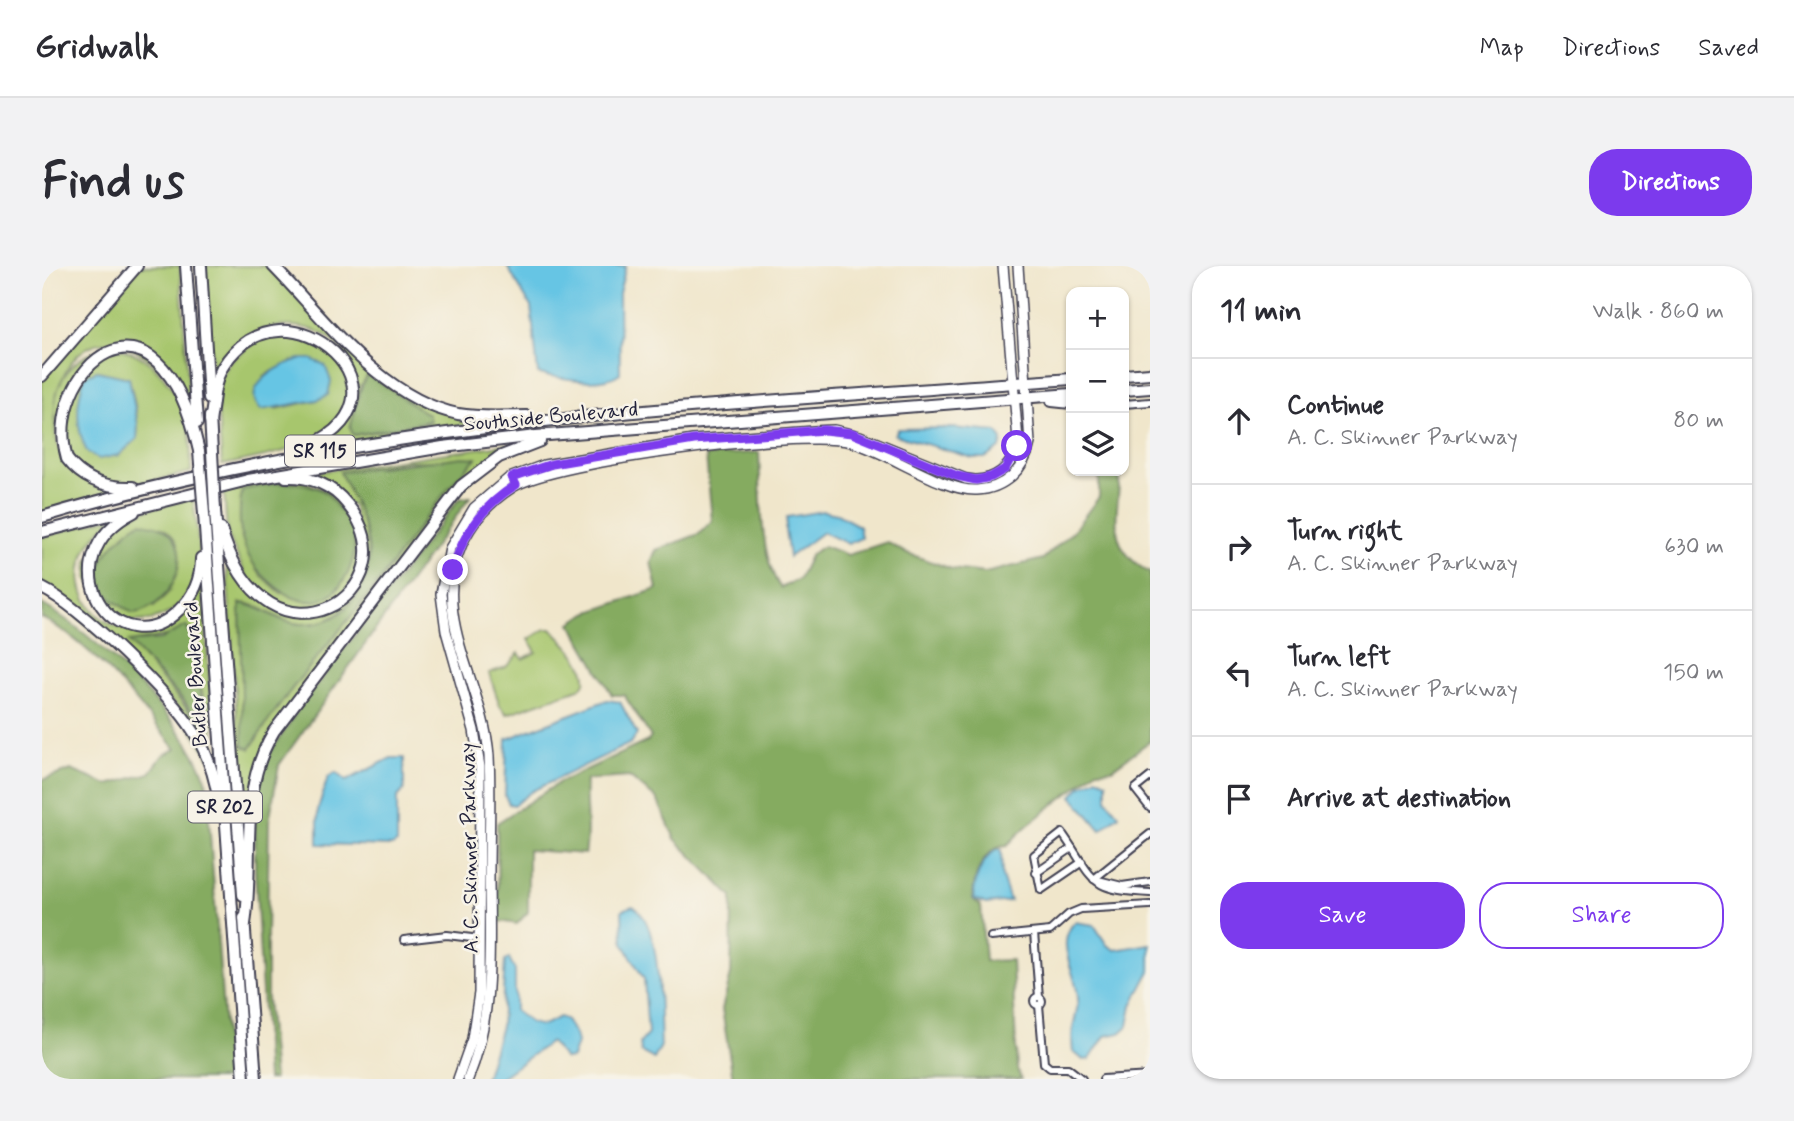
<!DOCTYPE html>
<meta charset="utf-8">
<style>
:root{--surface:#fff;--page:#f2f2f3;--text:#2b2b33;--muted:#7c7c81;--line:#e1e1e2;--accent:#7c3aed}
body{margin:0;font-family:Mynerve,sans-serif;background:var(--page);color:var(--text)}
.controls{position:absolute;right:21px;top:21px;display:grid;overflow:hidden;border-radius:14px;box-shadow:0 2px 5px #0004}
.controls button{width:63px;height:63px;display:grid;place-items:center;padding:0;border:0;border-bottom:2px solid var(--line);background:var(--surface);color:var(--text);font:35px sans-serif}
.stop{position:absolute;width:21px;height:21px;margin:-16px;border:5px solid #7c3aed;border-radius:50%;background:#fff}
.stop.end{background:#7c3aed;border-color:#fff;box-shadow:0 2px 7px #0008}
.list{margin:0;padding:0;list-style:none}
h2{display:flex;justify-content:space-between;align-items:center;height:91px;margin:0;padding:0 28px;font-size:30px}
h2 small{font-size:23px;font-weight:400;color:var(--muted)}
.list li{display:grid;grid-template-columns:46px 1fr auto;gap:21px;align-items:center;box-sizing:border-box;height:126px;padding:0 28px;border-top:2px solid var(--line)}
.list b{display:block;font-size:26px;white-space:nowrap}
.list p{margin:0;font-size:23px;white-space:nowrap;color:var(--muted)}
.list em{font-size:23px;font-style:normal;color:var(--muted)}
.actions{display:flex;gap:14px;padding:21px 28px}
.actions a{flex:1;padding:16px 0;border:2px solid var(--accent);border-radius:28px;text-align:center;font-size:24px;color:var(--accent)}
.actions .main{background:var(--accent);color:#fff}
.icon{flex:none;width:38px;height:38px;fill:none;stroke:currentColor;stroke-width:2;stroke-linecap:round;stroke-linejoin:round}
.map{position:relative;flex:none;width:1108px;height:813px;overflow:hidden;border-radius:28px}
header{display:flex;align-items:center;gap:42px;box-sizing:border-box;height:98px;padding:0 35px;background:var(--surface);border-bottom:2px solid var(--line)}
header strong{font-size:33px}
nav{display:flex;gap:38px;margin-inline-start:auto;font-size:24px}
.intro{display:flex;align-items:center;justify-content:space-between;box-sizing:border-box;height:168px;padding:0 42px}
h1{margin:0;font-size:49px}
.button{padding:18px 32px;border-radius:28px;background:var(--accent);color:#fff;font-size:24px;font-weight:700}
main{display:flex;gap:42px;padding:0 42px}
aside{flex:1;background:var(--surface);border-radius:28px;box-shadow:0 2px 5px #0004}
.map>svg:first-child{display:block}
</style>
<header>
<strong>Gridwalk</strong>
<nav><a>Map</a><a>Directions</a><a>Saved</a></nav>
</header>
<div class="intro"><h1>Find us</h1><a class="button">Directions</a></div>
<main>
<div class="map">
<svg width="1108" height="813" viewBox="0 0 1108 813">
<rect width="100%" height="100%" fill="#f7f3e8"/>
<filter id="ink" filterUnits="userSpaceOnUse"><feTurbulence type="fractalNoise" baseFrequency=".0143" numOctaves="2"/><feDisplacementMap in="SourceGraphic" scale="14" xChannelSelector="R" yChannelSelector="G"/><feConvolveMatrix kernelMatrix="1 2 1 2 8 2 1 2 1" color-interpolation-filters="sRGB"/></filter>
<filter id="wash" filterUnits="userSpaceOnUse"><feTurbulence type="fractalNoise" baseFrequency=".00686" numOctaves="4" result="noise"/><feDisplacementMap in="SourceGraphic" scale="28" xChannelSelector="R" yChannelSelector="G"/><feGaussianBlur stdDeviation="1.57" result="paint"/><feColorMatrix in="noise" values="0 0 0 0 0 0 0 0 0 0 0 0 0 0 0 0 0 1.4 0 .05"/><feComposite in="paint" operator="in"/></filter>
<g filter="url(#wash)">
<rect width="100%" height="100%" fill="#f0e6cb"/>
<g fill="#a7c66d" stroke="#647454" stroke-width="2" fill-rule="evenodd">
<path d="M98 0H138L147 131C128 115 109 87 81 79 21 61 0 149 20 190 31 205 58 215 74 225L0 246V113Z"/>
<path d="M163 0H228L338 113 373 135 459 154 274 180C300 162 305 157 307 125 308 117 310 106 307 98 292 54 227 49 195 79 184 88 178 102 171 114ZM332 110 354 130 386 148 385 158 311 169 318 119Z"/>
<path d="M257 68 303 99C304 111 308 126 305 137 293 182 218 191 180 199L175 132 179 110 190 94 219 72ZM250 95 275 134 234 143 222 110Z"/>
<path d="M58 83C101 76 131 116 144 152 150 167 148 189 149 206 119 213 85 225 54 213 45 210 40 202 34 195 0 157 6 101 58 83ZM55 105 87 112C92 133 97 152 95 173L77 189 43 110Z"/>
<path d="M481 176 439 200 228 468 202 560 184 289C199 323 260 364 295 342 309 333 316 309 324 295L311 240 261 208ZM367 195 429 196C391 234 365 280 332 322 289 376 244 424 208 483L202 480 198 337C219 337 236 357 258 358 280 359 296 352 310 335 344 294 318 247 298 206Z"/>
<path d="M260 214 295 230 317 267 319 296 301 331 264 346 233 336 206 314 185 267 182 225 227 215ZM285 227 291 235 306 306 290 327 282 332 239 327 219 309 199 270 198 239Z"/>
<path d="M151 232C153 253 160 283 155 304 144 345 117 360 77 354L45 312 46 295 81 253 110 242ZM56 313 128 325 112 341Z"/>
<path d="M73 250C64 260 52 268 45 282 9 362 131 403 160 315L174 502 133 438 0 320V271ZM133 368C146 394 171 429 159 459L88 376Z"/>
<path d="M504 363H509C522 376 546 397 543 417L537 423 465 448 458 440 447 407 464 401 477 387 481 393 494 386 487 373Z"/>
</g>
<g fill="#85ab60" stroke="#54664e" stroke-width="2">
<path d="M325 110C333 110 372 141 386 148L388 155 311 169 308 161C313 149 319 114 325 110Z"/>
<path d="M717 186C719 222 717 294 739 322L757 313 769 288 782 280 806 289 845 276 862 286 910 303 943 307 1001 293 1031 265 1057 231V205H1078C1076 252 1062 280 1108 307V475L1070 503 1055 504C1026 530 990 551 965 580 941 581 931 612 931 633L939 640 943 695 970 694 975 803 979 813H691L680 743 689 708 690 631 633 573 615 533 587 511 544 514C542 540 548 563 543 588L486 584V646L475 658 456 655 455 557 518 516 606 475 609 471 582 429H570L529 357 545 347 615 323 609 296 614 284 657 268 670 255 664 190Z"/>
<path d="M421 191 434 192C394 232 366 278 332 322 289 376 244 424 208 483L201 480 198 337C219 339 236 357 258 358 280 359 296 352 310 335 345 294 318 247 298 206Z"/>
<path d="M236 217C253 217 268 217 283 226 288 229 292 237 296 242 300 247 307 253 309 259 321 288 301 338 265 335 250 334 238 325 228 316 199 292 194 260 200 224Z"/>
<path d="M428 231 237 499 227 556 225 668V732L232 813H225L213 604V544L222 496 260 438 417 233Z"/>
<path d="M98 256C105 258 113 259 120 262 157 281 129 344 91 347 82 341 71 336 63 328 41 302 79 269 98 256Z"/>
<path d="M0 338C56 371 141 452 164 513L186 813H0V514L29 504 66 519 108 507 121 489 134 483C98 439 51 378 0 352Z"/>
<path d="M144 360 153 374 161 453 159 460 142 435 87 376 119 373Z"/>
</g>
<g fill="#66c5e4" stroke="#447490" stroke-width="2">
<path d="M465 0H584L577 27 578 107C559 122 518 111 496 108L489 41Z"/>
<path d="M258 93H269L283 99 289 115 286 129 275 134 219 144C196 121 239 98 258 93Z"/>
<path d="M55 105 87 112 96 159 95 173 77 189 57 193 45 186C33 161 34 135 43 110Z"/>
<path d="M911 162 955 166 960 174 958 182 943 192H931L853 169 856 163Z"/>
<path d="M781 245 795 248 817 260 819 272 806 278 781 266 747 291 743 264 745 251Z"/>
<path d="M565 434 578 436 595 468 589 477 490 525 472 539 467 538 463 530 465 473Z"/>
<path d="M349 492H362V524L355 532V577L350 580 276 578V543L286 511 294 507 304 515Z"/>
<path d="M1056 512 1065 516V534L1077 549 1059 564 1030 530 1039 520Z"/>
<path d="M954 584H959L960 611 968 635 944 638 932 633C931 616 939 594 954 584Z"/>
<path d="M591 640C621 658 617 747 619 780L612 793 599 786 598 777 606 768 602 713 581 677 580 644Z"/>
<path d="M1033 656 1052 659 1065 679 1073 684 1108 678V705L1090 739 1086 760 1078 767 1063 770 1048 793 1041 794 1031 785C1028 766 1034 754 1036 736 1038 711 1010 678 1033 656Z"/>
<path d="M467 692 473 704V745L489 757 500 760 517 751 523 753 533 769 535 777 530 792 523 793 508 776 457 813H443L459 760 463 695Z"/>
</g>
</g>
<g filter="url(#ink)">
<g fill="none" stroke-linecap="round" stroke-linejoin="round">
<g stroke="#413f51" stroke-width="10">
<g id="street">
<path d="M1082 138 1108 136"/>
<path d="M1108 511 1093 523 1108 542"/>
<path d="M1040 596 999 624 992 589 1020 567C1054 615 1045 624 1108 627"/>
<path d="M994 607 1030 582"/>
<path d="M1052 613 1108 568"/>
<path d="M1052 613 1080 620 1108 616"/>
<path d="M992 667 997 731"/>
<path d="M949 671 1008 665 1027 648 1039 643 1108 639"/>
<path d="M362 674 405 669 438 673"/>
<circle cx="996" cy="735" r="4"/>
<path d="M997 739 1002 797 1008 802H1026L1040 813"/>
<path d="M1061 813 1108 810"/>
</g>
</g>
<g stroke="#413f51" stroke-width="12">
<g id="secondary">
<path d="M416 813 430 773 437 727 438 501 432 464 404 365 399 328 408 282 432 242 467 212 502 199 651 174 772 165 792 164 818 170 924 213C951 218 973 201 976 174L961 0"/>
<path d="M426 813C453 748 447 677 447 608 447 569 449 529 447 490 442 418 387 351 420 278 431 254 449 235 471 221 513 195 761 163 809 176 845 185 901 226 935 224 962 223 983 203 988 177L976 0"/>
</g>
</g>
<g stroke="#413f51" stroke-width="14">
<g id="highway">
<path d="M144 0 155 157"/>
<path d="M159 0 167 133"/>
<path d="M231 0C283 53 340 133 416 148 439 152 462 150 485 150"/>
<path d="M1082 109 1108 107"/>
<path d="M0 110 95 0"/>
<path d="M1082 124 1108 122"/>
<path d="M1010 135 1029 137"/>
<path d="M168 150 170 186"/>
<path d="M168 155C172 137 171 118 180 102 242 0 392 135 256 184"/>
<path d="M91 221C64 222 41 214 25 193 0 105 115 0 157 185"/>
<path d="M173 244 201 629"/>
<path d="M92 246C0 293 75 405 137 344 152 330 159 312 159 292"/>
<path d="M162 248 202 813"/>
<path d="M0 251C335 151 683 139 1029 113"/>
<path d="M179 263C225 420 377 324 305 238 290 219 268 210 244 211"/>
<path d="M0 266 206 214 401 181 494 170 1029 128"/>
<path d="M0 322C40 342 128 428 152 466 165 486 172 508 176 531"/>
<path d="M202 652 214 813"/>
<path d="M203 658C213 592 195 526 232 465L419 220 457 191 498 175"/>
</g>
</g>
<use href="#street" stroke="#fff" stroke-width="6"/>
<use href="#secondary" stroke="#fff" stroke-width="9"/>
<use href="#highway" stroke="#fff" stroke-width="10"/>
<g stroke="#413f51" stroke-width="14" stroke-linecap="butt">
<g id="highway-bridge">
<path d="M157 185 162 248"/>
<path d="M170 186 173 244"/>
</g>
</g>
<use href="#highway-bridge" stroke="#fff" stroke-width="10"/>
</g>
</g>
<g fill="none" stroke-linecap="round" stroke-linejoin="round" filter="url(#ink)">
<path stroke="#7c3aed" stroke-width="9" d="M411 304C420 268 442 239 474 219L470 211 510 198 652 174 782 164 810 167 915 210 934 214 949 211 963 203 975 180"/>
</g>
<g text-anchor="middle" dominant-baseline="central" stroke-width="5" stroke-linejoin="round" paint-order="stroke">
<g fill="#f7f3e8" stroke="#62616f" stroke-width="2">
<rect x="243" y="169.5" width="70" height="31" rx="5"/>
<rect x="146" y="525.5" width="74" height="31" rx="5"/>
</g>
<g font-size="19" font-weight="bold" fill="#22223b">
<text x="278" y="185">SR 115</text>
<text x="183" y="541">SR 202</text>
</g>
<g font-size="21" fill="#22223b" stroke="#f7f3e8">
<text transform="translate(509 151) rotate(-5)">Southside Boulevard</text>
<text transform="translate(154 408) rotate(-94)">Butler Boulevard</text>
<text transform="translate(428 582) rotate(-91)">A. C. Skinner Parkway</text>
</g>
</g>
</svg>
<div class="controls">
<button>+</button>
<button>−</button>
<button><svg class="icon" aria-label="layers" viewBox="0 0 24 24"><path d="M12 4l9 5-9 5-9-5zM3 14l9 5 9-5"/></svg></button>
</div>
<div class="stop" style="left:975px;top:180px"></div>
<div class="stop end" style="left:411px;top:304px"></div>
</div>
<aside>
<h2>11 min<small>Walk · 860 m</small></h2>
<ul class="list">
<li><svg class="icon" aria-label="ahead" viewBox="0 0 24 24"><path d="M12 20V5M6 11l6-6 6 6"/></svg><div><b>Continue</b><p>A. C. Skinner Parkway</p></div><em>80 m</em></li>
<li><svg class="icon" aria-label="right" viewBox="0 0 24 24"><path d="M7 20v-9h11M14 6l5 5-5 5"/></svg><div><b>Turn right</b><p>A. C. Skinner Parkway</p></div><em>630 m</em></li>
<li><svg class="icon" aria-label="left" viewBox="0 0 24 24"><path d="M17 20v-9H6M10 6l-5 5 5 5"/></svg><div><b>Turn left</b><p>A. C. Skinner Parkway</p></div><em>150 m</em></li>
<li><svg class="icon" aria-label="arrive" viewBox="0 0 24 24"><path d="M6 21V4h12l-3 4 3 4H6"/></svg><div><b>Arrive at destination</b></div></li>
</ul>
<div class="actions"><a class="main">Save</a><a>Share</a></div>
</aside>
</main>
